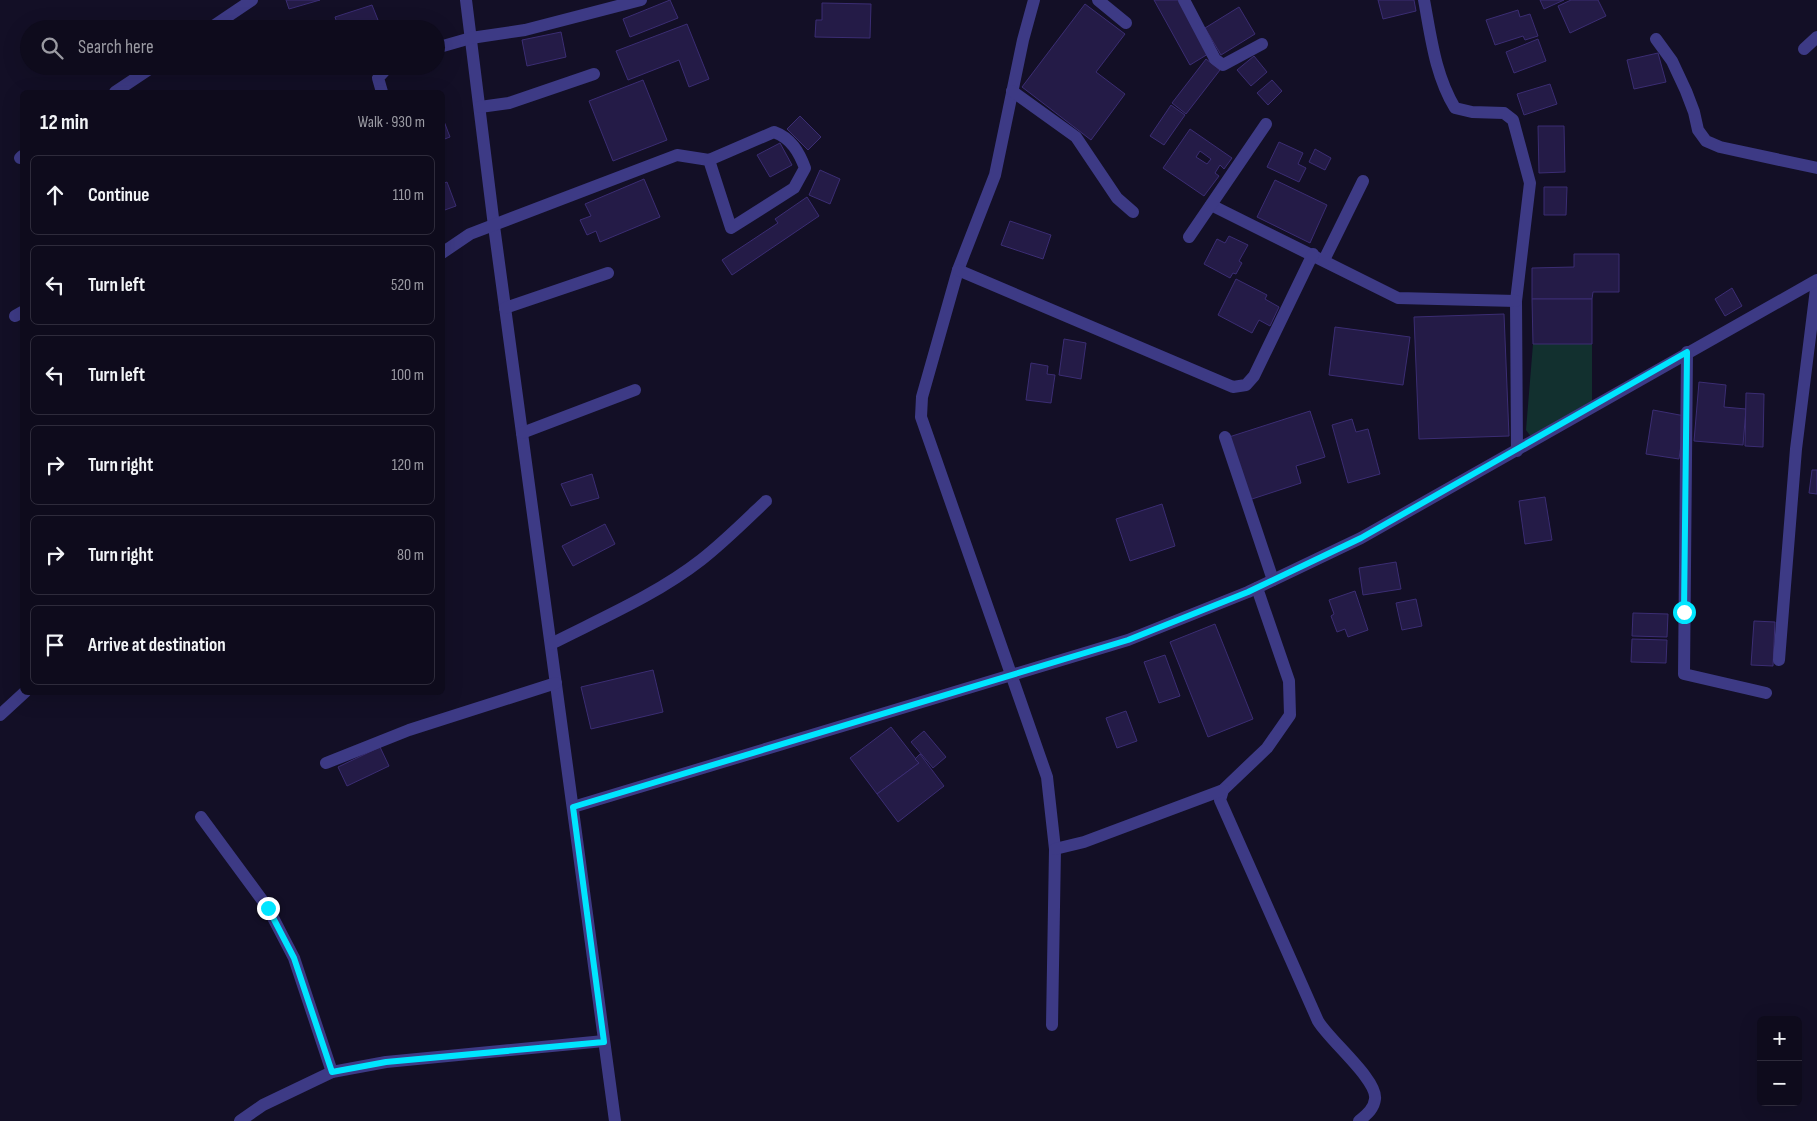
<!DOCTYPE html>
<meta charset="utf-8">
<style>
:root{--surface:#0e0b1c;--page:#1c1929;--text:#f1f3f6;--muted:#9b9ba3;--line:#2e2b3b}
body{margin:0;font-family:"Sofia Sans Condensed",sans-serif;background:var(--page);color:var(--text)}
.controls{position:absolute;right:15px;bottom:15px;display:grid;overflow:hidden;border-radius:8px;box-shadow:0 5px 20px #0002}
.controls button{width:45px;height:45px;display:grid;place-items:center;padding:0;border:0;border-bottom:1px solid var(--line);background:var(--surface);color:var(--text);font:25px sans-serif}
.stop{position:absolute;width:15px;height:15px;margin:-11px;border:4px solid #00e5ff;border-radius:50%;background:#fff}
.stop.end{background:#00e5ff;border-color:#fff;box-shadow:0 1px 5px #0008}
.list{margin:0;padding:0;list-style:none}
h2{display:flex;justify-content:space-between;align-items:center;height:65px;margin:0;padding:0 20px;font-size:21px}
h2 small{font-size:16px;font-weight:400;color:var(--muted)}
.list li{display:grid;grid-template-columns:32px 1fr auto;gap:15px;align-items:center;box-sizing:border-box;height:80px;margin:0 10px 10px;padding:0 10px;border:1px solid var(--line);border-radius:8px}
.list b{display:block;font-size:19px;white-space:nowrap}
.list em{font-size:16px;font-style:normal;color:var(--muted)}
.icon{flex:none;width:28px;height:28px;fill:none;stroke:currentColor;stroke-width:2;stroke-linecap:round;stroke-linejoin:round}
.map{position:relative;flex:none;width:1817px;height:1121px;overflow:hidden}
.search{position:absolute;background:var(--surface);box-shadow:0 5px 20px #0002;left:20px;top:20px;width:425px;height:55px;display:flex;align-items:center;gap:12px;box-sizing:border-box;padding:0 18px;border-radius:28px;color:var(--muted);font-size:19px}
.panel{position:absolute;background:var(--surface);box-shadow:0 5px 20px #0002;left:20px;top:90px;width:425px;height:605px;border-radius:8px}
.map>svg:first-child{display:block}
</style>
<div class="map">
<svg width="1817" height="1121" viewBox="0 0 1817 1121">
<rect width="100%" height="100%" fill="#130f26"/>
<path fill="#12302f" d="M1533 344H1592V402L1532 438 1526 430Z"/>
<g fill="#241b47" stroke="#3b2d73" fill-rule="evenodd">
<path d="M286 0H320L289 9Z"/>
<path d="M670 0 678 18 630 37 623 19Z"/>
<path d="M1154 0H1179L1208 54 1190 65Z"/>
<path d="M1378 0H1414L1416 11 1383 19Z"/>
<path d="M1540 0H1564L1544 9Z"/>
<path d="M1571 0H1598L1606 16 1570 33 1558 6Z"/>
<path d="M822 3 871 4 870 38 815 37 816 20H822Z"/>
<path d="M1085 4 1125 34 1096 72 1125 94 1091 140 1022 87Z"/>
<path d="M372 5 378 20 353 29H339L335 17Z"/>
<path d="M1239 7 1255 34 1221 55 1205 28Z"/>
<path d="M1518 10 1520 17 1530 14 1538 36 1525 40 1523 36 1495 45 1486 20Z"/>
<path d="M687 24 709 79 689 87 679 60 628 80 616 51Z"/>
<path d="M561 32 566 57 527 66 522 40Z"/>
<path d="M1538 39 1546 61 1514 73 1506 52Z"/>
<path d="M1658 53 1666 82 1634 89 1627 60Z"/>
<path d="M1254 56 1267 72 1251 86 1237 70Z"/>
<path d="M1206 59 1220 70 1186 114 1172 103Z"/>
<path d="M643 80 667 140 613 161 589 101Z"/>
<path d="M1272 80 1282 91 1268 105 1257 93Z"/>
<path d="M1550 84 1557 104 1524 115 1517 94Z"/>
<path d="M1171 105 1185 115 1164 145 1150 136Z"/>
<path d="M442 116 450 137 442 140Z"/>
<path d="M800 116 821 137 808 150 787 129Z"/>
<path d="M1538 126H1564L1565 172 1539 173Z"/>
<path d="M1190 129 1232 158 1224 169 1220 165 1215 173 1219 176 1204 196 1163 168ZM1200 151 1211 159 1207 164 1196 157Z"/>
<path d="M1279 142 1303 153 1298 164 1306 168 1299 182 1267 167Z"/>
<path d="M780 143 792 165 770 177 757 155Z"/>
<path d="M1315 149 1331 158 1325 170 1309 162Z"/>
<path d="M820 170 840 179 830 204 809 195Z"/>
<path d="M644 179 660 217 600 242 596 231 587 235 580 220 591 216 585 204Z"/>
<path d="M1275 180 1327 205 1310 243 1257 217Z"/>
<path d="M447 182 456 206 442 211V184Z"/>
<path d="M1544 187H1567L1566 215H1544Z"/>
<path d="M807 197 819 216 732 275 722 260 778 223 775 219Z"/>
<path d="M1010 221 1051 235 1043 259 1001 245Z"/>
<path d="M1229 236 1248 245 1239 261 1242 263 1236 274 1233 273 1230 278 1204 264 1217 239 1225 243Z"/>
<path d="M1574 254H1619V292H1593L1592 299H1532V268L1574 267Z"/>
<path d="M1236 279 1267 295 1265 299 1279 307 1270 326 1259 320 1252 333 1218 315Z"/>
<path d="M1732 288 1742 306 1725 316 1715 299Z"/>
<path d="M1532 299H1592V344H1533Z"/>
<path d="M1504 314 1509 436 1419 439 1414 317Z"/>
<path d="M1335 327 1410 337 1403 385 1329 375Z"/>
<path d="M1064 339 1086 343 1081 379 1059 375Z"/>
<path d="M1031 363 1048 366 1047 374 1055 375 1051 403 1026 400Z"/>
<path d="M1699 382 1726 385 1724 407 1746 409 1743 445 1694 441Z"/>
<path d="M1746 393 1764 394 1763 447 1745 446Z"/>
<path d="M1653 410 1685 416 1679 459 1646 454Z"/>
<path d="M1310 411 1325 457 1296 466 1301 483 1249 500 1229 437Z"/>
<path d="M1352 419 1356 432 1368 429 1380 474 1348 483 1332 425Z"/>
<path d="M1812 470H1817V494L1809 493Z"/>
<path d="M592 474 599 498 571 506 561 484Z"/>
<path d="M1545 497 1552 540 1525 544 1519 501Z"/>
<path d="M1162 504 1175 546 1130 561 1116 519Z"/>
<path d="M605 524 615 544 573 566 562 546Z"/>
<path d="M1396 562 1401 589 1363 595 1359 568Z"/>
<path d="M1355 591 1368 630 1348 637 1345 629 1337 632 1331 616 1334 614 1329 600Z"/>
<path d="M1416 599 1422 626 1402 630 1396 603Z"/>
<path d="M1633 613 1668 614 1667 637 1632 636Z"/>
<path d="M1754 621 1775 622 1773 666 1751 665Z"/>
<path d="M1215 624 1253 719 1208 737 1170 642Z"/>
<path d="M1632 639 1667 640 1666 663 1631 662Z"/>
<path d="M1165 655 1180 696 1159 703 1144 662Z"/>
<path d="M653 670 663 712 591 729 581 687Z"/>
<path d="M1126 711 1137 741 1117 748 1106 718Z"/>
<path d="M891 727 919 763 877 794 850 758Z"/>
<path d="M924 731 946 757 933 768 911 742Z"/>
<path d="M380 747 389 766 347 786 338 767Z"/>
<path d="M920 754 944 786 898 822 877 794 919 763 915 759Z"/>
</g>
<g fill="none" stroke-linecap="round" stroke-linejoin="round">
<g stroke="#3d3a85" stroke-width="12">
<path d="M466 0 494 226 615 1121"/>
<path d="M1034 0 1023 40 995 175 958 270 922 397 921 417 1047 777 1055 849 1052 1025"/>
<path d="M1098 0 1126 23"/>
<path d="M1184 0 1215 59 1223 65 1262 44"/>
<path d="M1424 0C1431 37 1435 75 1455 108L1472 112 1504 113 1513 120 1530 183 1516 301 1517 451"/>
<path d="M209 29 252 0"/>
<path d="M1656 39 1672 61 1686 91 1694 112 1698 130 1706 141 1720 147 1817 168"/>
<path d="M436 48 471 38 525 30 641 0"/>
<path d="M1804 49 1817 37"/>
<path d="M1012 91 1076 137 1117 198 1133 212"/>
<path d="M115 92 154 66"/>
<path d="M382 92 378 78 389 66"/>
<path d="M480 107 509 103 594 74"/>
<path d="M20 158 22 156"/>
<path d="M1211 205 1398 298 1516 301"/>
<path d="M1189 237 1266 124"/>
<path d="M442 253 470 234 677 155 709 160 731 228 794 188 805 168C799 152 791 138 774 132L709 160"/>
<path d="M1324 260 1363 181"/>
<path d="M958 270 1233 387 1246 385 1254 376 1313 254"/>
<path d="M505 308 608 273"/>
<path d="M15 316 22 312"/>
<path d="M1687 352 1684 674 1766 693"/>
<path d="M522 433 635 390"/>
<path d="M1225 437 1273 580"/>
<path d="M1257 588 1289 681 1290 715 1267 748 1223 790 1220 800 1318 1021C1329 1040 1378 1080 1375 1099 1374 1109 1366 1115 1359 1121"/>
<path d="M551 644C602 618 656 595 701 560 724 542 745 521 766 501"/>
<path d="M1779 660 1796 449 1817 281"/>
<path d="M0 715 25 692"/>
<path d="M326 763 409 730 556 683"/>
<path d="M573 807 1128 640 1248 592 1361 538 1817 280"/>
<path d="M201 817 268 908 294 958 332 1072"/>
<path d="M1055 849 1084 842 1223 790"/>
<path d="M240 1121 263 1105 332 1072 386 1062 604 1041"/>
</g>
</g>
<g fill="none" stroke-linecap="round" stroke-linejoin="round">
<path stroke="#00e5ff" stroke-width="6" d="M268 908 294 958 332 1072 386 1062 604 1042 573 807 1128 640 1248 592 1361 538 1687 352 1684 612"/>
</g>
</svg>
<div class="controls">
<button>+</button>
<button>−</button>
</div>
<div class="stop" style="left:1684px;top:612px"></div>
<div class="stop end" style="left:268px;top:908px"></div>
<div class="search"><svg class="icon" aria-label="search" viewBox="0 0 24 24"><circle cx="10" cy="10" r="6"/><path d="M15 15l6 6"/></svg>Search here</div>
<section class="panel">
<h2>12 min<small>Walk · 930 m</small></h2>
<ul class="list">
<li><svg class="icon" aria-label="ahead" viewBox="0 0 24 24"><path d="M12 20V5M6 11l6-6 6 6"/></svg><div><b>Continue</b></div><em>110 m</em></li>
<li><svg class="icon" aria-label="left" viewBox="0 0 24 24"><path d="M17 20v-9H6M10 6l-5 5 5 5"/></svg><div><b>Turn left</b></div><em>520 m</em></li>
<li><svg class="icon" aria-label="left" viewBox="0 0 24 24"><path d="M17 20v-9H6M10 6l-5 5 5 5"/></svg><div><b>Turn left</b></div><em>100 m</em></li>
<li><svg class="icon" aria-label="right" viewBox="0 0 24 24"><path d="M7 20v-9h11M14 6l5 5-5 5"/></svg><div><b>Turn right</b></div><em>120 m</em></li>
<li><svg class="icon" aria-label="right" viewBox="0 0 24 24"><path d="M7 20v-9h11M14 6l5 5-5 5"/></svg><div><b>Turn right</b></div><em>80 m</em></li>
<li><svg class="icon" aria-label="arrive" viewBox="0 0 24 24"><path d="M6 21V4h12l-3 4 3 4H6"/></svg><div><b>Arrive at destination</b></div></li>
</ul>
</section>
</div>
